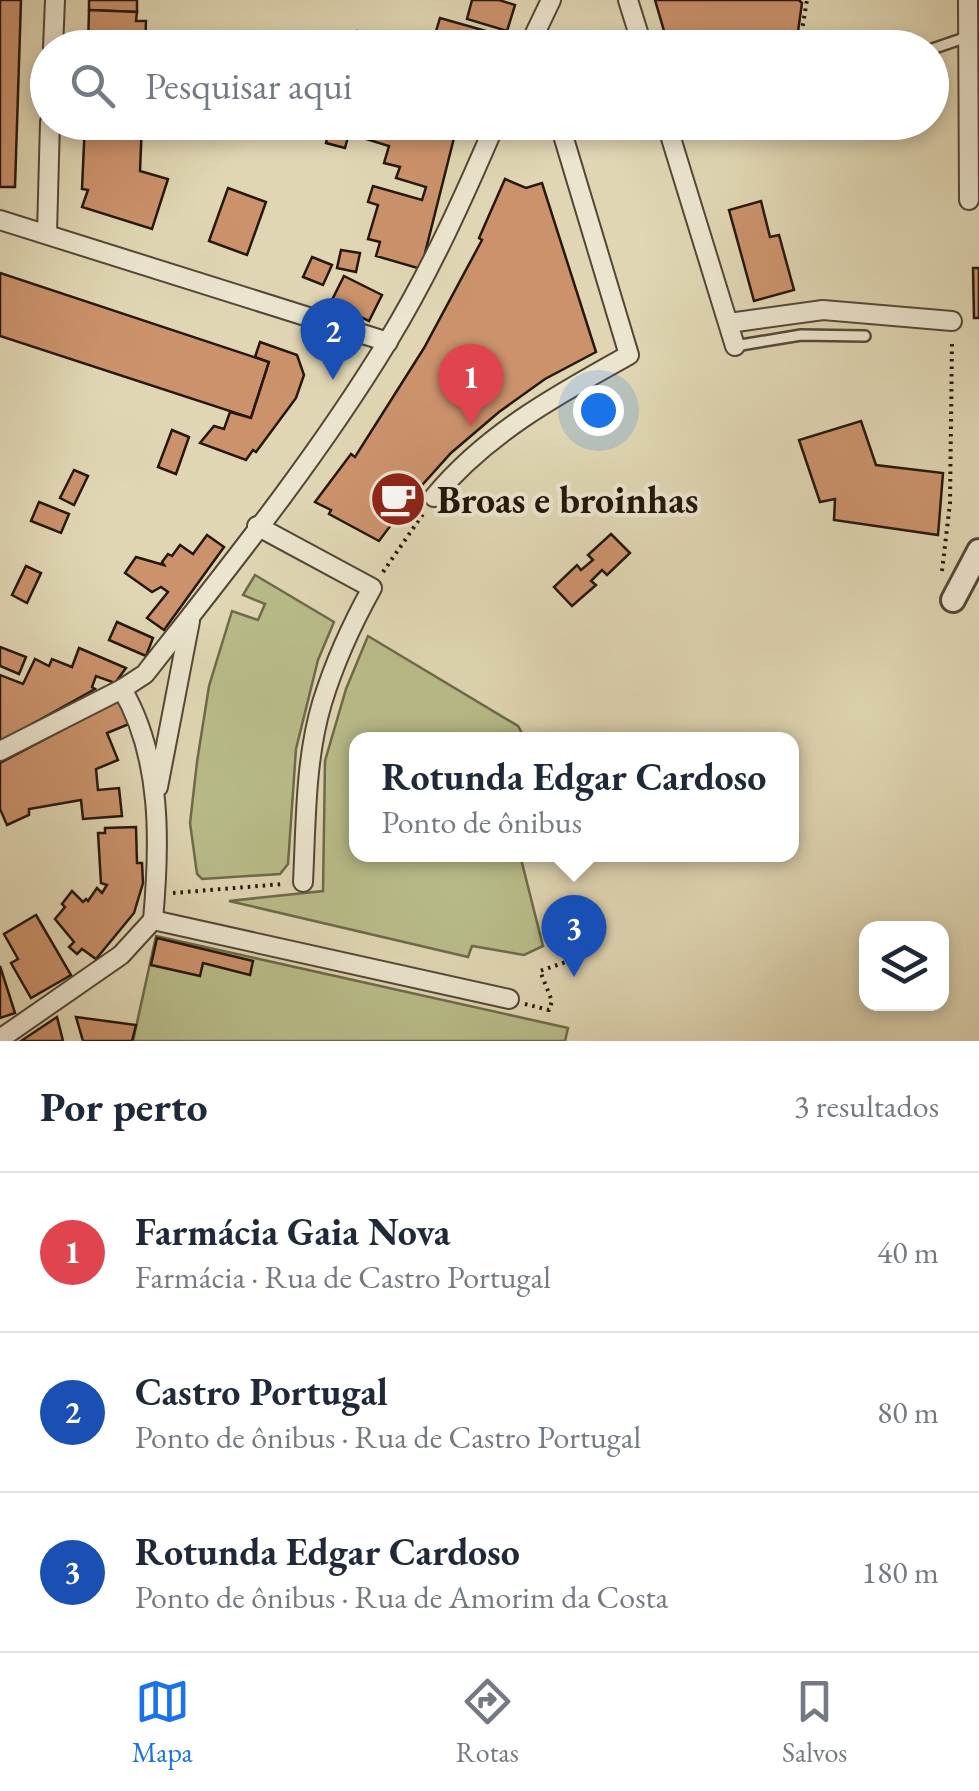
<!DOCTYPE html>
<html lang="pt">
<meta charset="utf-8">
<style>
:root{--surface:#fff;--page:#f6f6f7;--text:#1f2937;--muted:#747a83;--line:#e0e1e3;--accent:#1a73e8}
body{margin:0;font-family:"EB Garamond",serif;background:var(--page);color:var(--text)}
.controls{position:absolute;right:30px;bottom:30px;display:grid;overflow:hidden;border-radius:20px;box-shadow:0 5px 15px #0003}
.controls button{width:90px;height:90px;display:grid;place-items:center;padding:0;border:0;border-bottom:2px solid var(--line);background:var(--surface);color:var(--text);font:50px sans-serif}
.you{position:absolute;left:598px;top:410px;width:35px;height:35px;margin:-25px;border:8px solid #fff;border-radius:50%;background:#1a73e8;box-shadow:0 0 0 15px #1a73e833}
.badge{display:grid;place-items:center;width:65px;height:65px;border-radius:50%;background:var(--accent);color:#fff;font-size:32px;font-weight:700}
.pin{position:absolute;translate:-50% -82px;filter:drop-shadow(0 2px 5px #0008)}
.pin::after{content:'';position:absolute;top:52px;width:35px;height:30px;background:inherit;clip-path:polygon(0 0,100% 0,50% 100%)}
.popup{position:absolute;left:349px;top:732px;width:450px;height:130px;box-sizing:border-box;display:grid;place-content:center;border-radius:20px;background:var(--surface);filter:drop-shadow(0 2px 8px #0005);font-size:32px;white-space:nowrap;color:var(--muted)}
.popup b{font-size:38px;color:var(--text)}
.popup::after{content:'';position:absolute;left:50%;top:100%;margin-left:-20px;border:20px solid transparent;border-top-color:var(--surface)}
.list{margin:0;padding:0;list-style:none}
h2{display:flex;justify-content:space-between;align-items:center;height:130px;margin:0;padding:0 40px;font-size:42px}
h2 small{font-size:32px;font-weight:400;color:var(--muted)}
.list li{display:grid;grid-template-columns:65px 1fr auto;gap:30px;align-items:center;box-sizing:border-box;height:160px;padding:0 40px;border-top:2px solid var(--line)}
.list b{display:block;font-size:38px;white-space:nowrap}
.list p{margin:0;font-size:32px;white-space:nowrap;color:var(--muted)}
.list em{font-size:32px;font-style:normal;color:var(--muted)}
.icon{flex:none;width:55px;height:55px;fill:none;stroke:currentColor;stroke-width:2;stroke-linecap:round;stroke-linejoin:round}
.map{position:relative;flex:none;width:979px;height:1041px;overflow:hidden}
.search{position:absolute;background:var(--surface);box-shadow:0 5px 15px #0003;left:30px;right:30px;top:30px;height:110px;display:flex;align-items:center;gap:25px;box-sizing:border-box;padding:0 35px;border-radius:55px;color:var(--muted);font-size:38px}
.sheet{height:610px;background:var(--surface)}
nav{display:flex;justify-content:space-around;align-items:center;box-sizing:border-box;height:140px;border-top:2px solid var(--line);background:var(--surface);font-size:28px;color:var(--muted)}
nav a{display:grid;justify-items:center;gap:5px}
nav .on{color:var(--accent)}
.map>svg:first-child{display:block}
</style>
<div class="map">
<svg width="979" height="1041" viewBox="0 0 979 1041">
<rect width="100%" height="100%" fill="#e0d6b3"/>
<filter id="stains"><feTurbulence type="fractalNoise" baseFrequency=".002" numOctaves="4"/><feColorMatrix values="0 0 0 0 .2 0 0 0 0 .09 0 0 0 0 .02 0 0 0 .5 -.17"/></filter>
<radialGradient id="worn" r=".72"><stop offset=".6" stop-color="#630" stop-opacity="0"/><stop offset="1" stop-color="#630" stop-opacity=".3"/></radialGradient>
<g fill="#b8bc89" stroke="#6e6a4a" stroke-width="2.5">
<path d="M255 575 334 622 318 660 296 749 288 864 280 874 202 879 197 874 190 823 197 762 209 686 232 611 258 620 265 604 243 595Z"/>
<path d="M368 636 518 726 525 739 356 740V854L520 855 543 946 524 955 472 946 468 957 229 901 323 891 325 761 346 689Z"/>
<path d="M156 936 568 1028 565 1041H133Z"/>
</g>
<g fill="#cb926c" stroke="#25170c" stroke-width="2.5">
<path d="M0 0H21L15 187H0Z"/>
<path d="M89 0H137V12L89 10Z"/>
<path d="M472 0H499L515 5 507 31 467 19Z"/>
<path d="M655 0H799L802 3 796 46 786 48 778 40 767 42 769 48H669Z"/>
<path d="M89 10 137 12 136 21H146L145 48H88Z"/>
<path d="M440 18 497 34 493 48H431Z"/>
<path d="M357 31 417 48H353Z"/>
<path d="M85 122H142L140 171 168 179 152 229 82 207 88 190 82 189Z"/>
<path d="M331 122H352L345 148 326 143Z"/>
<path d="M371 122H458L421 269 376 256 380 242 368 239 378 205 368 202 373 186 422 200 426 187 396 178 400 167 384 163 389 146 366 139Z"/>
<path d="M505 179 526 188 542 183 596 352 545 379 499 412 451 453 415 493 379 541 329 514 331 510 315 502 351 454 355 457 424 348 482 240 479 238Z"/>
<path d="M228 188 266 202 247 255 209 241Z"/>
<path d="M761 201 770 237 779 235 794 290 754 301 729 210Z"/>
<path d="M341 250 360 253 356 272 337 268Z"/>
<path d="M312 257 332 265 323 285 303 277Z"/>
<path d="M973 268H979V318H974Z"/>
<path d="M0 273 269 362 251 418 0 336Z"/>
<path d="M344 276 382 295 369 321 331 302Z"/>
<path d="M260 342 297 355 304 375 296 398 256 452 253 450 246 460 200 443 214 426 224 429 230 412 251 418 269 362 255 357Z"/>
<path d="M861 421 876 465 943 473 938 535 834 520 835 499 820 502 799 440Z"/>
<path d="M172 430 189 437 176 474 158 467Z"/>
<path d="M74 470 88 476 74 505 60 498Z"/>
<path d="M39 502 69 514 61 533 31 521Z"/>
<path d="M611 534 630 553 607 575 602 570 591 581 596 585 572 606 554 587 577 565 581 570 593 560 588 555Z"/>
<path d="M207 535 224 547 164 630 147 618 168 592 161 587 152 592 125 573 136 557 164 565 162 562 168 554 172 556 180 545 193 554Z"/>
<path d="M26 566 41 573 27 603 12 595Z"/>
<path d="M117 622 153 638 146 656 109 640Z"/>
<path d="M0 647 26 657 19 674 0 666Z"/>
<path d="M79 648 126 668 115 683 96 676 92 687 95 689 0 742V675L23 684 35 659 49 666 52 659 72 667Z"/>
<path d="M119 700 129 724 107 733 118 760 96 769 98 790 119 788 122 816 83 819 81 800 29 809V815L7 825 0 809V763Z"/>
<path d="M136 827 137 863H142L143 883 134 913 96 959 82 949 77 954 69 947 74 942 55 919 65 907 62 904 72 891 83 902 86 899 88 901 97 888 102 893 107 885 101 883 98 833H105V828Z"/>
<path d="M36 915 71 975 31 998 11 963 18 959 4 934Z"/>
<path d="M157 938 253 961 250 975 203 963 200 976 151 965Z"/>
<path d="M0 966 15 1013 0 1018Z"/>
<path d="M57 1017 63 1041H21Z"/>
<path d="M76 1017 136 1025 132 1041H83Z"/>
</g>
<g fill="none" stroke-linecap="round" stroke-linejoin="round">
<g stroke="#544736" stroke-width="14">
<g id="service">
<path d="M932 49 967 37"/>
<path d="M735 346 801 335 865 336"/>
</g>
</g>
<g stroke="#544736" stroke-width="22">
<g id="minor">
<path d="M628 0 643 48"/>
<path d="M968 0 969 200"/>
<path d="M53 48 55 0"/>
<path d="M528 48 551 0"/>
<path d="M666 122 735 346"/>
<path d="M0 220 388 342"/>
<path d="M47 233 50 122"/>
<path d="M729 323 823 310 952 321"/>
<path d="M434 497C487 433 557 395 629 355L559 122"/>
<path d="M257 526 372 588C352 624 334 664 322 703 305 760 306 823 303 882"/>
<path d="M122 689C162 757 160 843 153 920"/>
<path d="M0 751 122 689 145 674C229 567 317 458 388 341 430 272 464 197 496 122"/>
<path d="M158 787 190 621"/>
<path d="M153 920 509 999"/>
<path d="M0 1039 121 955 153 920"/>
</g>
</g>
<g stroke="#544736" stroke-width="28">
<path id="tertiary" d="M953 600 979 551"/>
</g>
<g stroke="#25170c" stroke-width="4" stroke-dasharray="2.5 5" stroke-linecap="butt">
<path d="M799 48 807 0"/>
<path d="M942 571 950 503 952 341"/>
<path d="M383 572 423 514"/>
<path d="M173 893 283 884"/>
<path d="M525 1004 549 1010 552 1001 540 971 586 955"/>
</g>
<use href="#service" stroke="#ebe4ce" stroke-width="9"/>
<use href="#minor" stroke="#ebe4ce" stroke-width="18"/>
<use href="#tertiary" stroke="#ebe4ce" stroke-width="22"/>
</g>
<defs>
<g id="cafe-disc" transform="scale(2.875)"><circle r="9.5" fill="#8f2418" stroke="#ebe4ce"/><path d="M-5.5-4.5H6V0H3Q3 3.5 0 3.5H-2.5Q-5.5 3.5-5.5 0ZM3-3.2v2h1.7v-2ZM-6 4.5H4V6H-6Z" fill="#fff"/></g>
</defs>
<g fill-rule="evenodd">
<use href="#cafe-disc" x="398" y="499"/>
</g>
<g text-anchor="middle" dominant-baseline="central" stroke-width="8" stroke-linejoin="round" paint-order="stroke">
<g font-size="38" font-weight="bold" fill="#25170c" stroke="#ebe4ce" text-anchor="start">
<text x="437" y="499">Broas e broinhas</text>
</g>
</g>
<rect width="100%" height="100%" filter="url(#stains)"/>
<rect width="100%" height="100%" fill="url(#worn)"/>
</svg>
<div class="controls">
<button><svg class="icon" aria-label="layers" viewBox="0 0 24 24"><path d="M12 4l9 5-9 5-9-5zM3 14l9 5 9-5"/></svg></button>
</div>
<div class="you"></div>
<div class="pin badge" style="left:471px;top:426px;background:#e0444e">1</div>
<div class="pin badge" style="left:333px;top:380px;background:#1a4fb4">2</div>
<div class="pin badge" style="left:574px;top:977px;background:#1a4fb4">3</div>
<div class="popup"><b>Rotunda Edgar Cardoso</b>Ponto de ônibus</div>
<div class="search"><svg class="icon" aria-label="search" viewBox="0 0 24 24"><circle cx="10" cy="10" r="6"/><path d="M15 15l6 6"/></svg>Pesquisar aqui</div>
</div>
<section class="sheet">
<h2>Por perto<small>3 resultados</small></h2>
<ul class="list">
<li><span class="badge" style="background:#e0444e">1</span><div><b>Farmácia Gaia Nova</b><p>Farmácia · Rua de Castro Portugal</p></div><em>40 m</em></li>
<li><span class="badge" style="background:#1a4fb4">2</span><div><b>Castro Portugal</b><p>Ponto de ônibus · Rua de Castro Portugal</p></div><em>80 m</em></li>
<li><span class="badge" style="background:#1a4fb4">3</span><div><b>Rotunda Edgar Cardoso</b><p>Ponto de ônibus · Rua de Amorim da Costa</p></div><em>180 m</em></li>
</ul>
</section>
<nav>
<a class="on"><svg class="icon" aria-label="map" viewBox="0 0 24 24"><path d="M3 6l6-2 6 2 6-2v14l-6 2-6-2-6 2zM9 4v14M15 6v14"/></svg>Mapa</a>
<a><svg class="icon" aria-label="directions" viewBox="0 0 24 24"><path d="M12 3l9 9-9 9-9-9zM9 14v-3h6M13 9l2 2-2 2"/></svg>Rotas</a>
<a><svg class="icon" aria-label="saved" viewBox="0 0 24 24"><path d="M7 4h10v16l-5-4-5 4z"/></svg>Salvos</a>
</nav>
